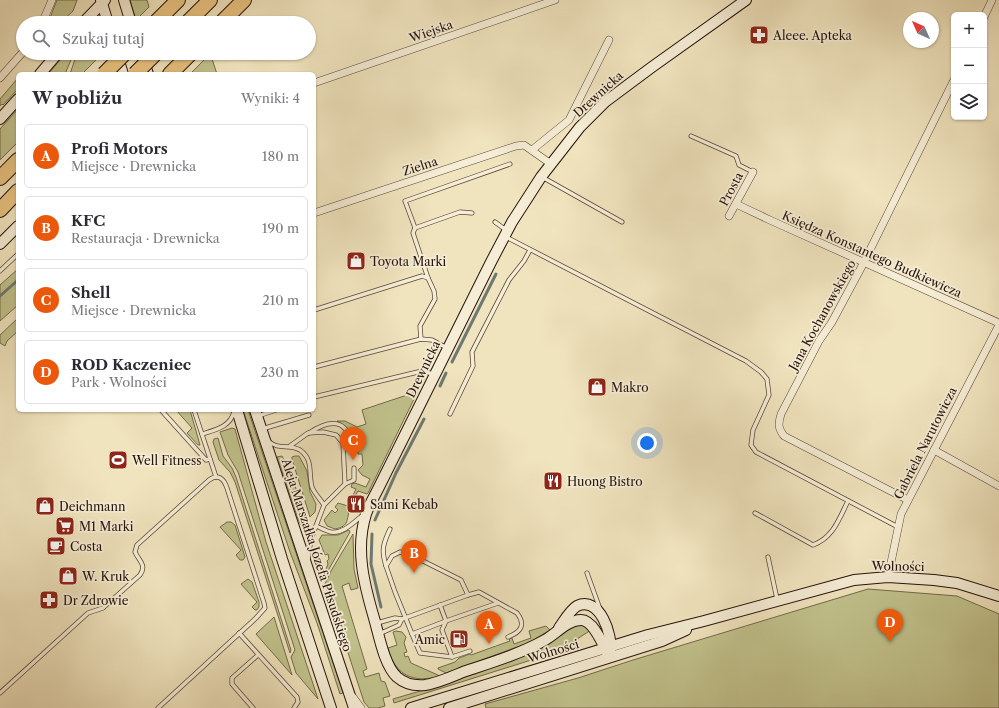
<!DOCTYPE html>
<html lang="pl">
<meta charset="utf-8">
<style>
:root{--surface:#fff;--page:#f7f7f7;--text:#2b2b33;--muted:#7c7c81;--line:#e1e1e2;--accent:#ea580c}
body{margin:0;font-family:"Libre Caslon Text",serif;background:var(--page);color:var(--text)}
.controls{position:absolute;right:12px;top:12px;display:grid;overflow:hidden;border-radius:6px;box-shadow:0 1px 3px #0004}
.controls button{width:36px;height:36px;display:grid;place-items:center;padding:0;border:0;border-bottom:1px solid var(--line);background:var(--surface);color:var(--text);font:20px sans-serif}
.compass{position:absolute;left:903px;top:12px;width:36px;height:36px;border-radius:50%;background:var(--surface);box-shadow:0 1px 3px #0004;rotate:315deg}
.you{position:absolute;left:647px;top:443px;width:14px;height:14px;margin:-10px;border:3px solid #fff;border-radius:50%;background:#1a73e8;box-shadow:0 0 0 6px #1a73e833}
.badge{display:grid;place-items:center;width:26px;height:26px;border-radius:50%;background:var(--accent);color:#fff;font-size:13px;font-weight:700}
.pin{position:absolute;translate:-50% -33px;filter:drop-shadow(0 1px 2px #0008)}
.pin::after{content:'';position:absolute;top:21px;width:14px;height:12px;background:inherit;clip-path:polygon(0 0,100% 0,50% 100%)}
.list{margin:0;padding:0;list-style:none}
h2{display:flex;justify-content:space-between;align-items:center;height:52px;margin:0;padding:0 16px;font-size:17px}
h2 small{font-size:13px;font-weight:400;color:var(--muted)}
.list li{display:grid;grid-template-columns:26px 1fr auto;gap:12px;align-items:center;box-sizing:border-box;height:64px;margin:0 8px 8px;padding:0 8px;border:1px solid var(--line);border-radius:6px}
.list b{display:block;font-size:15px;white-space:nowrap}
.list p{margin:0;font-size:13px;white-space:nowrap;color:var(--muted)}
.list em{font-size:13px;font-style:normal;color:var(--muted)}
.icon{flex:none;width:22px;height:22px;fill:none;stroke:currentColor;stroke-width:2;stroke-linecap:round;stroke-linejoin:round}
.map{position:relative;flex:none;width:999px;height:708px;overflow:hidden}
.search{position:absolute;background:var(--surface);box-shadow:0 1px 3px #0004;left:16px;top:16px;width:300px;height:44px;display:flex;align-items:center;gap:10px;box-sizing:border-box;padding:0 14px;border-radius:22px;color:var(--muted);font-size:15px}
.panel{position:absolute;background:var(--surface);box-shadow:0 1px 3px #0004;left:16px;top:72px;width:300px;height:340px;border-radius:6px}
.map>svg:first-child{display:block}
</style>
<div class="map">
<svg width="999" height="708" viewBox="0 0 999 708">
<rect width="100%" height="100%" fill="#f0e4be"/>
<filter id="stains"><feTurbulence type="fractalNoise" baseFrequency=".005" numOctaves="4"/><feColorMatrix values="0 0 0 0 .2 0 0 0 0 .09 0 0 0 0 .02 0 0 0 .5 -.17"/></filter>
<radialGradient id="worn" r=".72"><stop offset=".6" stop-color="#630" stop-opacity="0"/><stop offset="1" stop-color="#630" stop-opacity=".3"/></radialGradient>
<g fill="#c1c28c" stroke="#746a4c">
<path d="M57 0H77L73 11 60 23H48Z"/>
<path d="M130 0H147L149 7 136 20Z"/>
<path d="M66 53H74L65 74H48Z"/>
<path d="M77 53H96L98 58 82 74H70Z"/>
<path d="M211 53H212L211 56 217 74H190Z"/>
<path d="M18 78V89L3 105 2 104 0 106V99Z"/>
<path d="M18 109V142L0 160V129Z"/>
<path d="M18 269V305L0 321V285Z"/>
<path d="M18 318V331L7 341 5 346 0 343V335Z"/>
<path d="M416 392 417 393 368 493 367 494 358 491C355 496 352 502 350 508 346 520 350 526 335 529L327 526 324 520 332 510 335 513 338 510 335 507 338 503 348 506 356 489 351 487 352 484 355 483 366 487 370 479 362 475 358 470 363 465 362 454H358V448H356C355 433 348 428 337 421H345L357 427 366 424 362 410Z"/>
<path d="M176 410H190L200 445H198L187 433 192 428Z"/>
<path d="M243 410H248L343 693 340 694 317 623 290 552Z"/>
<path d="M232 428 235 429 266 542 318 699 296 673 291 657 295 650 238 472 228 455 220 432Z"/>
<path d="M218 438 223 456 232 468 236 477 291 650 290 653 235 482 230 472 219 460 213 442 214 439Z"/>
<path d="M282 456C292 475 303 503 303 525H301L298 519 277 457Z"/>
<path d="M295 456H299L307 471 310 492 316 504 315 512 310 517 292 459V457Z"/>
<path d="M227 522H231L235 525 245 557 243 560H240L236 555 241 550 220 527Z"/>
<path d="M349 530 350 532 325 576 323 577 328 564 327 561 329 559 328 554 325 555 319 540 322 535H338Z"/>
<path d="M353 534 354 569 358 588 351 590 349 583 342 586 367 669 363 671 365 677 379 673 381 681 385 682 390 696 383 698 385 706 378 708H369L364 702 341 631 343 630 340 619 338 620 325 584 331 571Z"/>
<path d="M248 579 252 582 259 602V607L257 610H255L252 607 257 602 241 584Z"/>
<path d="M868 589 957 596 999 614V708H486L485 704 578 678 633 660Z"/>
<path d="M274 617 292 675 256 634Z"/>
<path d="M581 624 591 630 557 652 394 703 393 699 454 681 516 658 542 648 555 639 568 629Z"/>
<path d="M546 626 550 630 528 643 446 673 438 669V668L455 662 459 658 470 654 471 655 510 641 509 639 512 638 514 644 531 638 529 631Z"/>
<path d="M396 631 402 632 406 637 404 643 407 652 404 653 405 657 408 656 411 663 440 676C414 684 394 675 388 648L397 645 393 632Z"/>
</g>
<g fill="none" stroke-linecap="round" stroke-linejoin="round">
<g stroke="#6d7973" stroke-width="3">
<path d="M0 296 18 280"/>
<path d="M452 362 496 274"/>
<path d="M440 386 446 373"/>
<path d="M375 520 396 473 424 419"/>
<path d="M372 534 371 564 381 607"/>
</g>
<g stroke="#584738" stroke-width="5">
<g id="lane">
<path d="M691 136 736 156 739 165 753 172"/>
<path d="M542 177 622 222"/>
<path d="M495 222 506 230"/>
<path d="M415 228 405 201 510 164"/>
<path d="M506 237 746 361 761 372 767 379 769 395 753 430 751 445 756 452 898 527"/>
<path d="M0 271 18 254"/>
<path d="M428 278 413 233 415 228 460 212 472 213"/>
<path d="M314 310 422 276 428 278 434 291 435 299 420 326 421 339"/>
<path d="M314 367 421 339 432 340 447 348"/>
<path d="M314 397 422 371 433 374"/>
<path d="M161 410 206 460 210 459"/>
<path d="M194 410 216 477"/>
<path d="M450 414 473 366 472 352 509 280 524 261 530 250"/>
<path d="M258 416 276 410"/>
<path d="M262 429 309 415"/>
<path d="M309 433C330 419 348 418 352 447"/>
<path d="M202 434C215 430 231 427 234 411"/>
<path d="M268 441C280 451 288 443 300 450 314 460 308 473 312 487 314 493 321 500 324 505L311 539 308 559"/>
<path d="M290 446 308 433 323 432 336 435 343 443 345 484 324 505"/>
<path d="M345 484 354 480V468"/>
<path d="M755 513 813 545C833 538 839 519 848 501"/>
<path d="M316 526C321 528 326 531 331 532 343 534 354 522 362 516"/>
<path d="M768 557 777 599"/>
<path d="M386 566C381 550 383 544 390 529"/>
<path d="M587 573 600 609"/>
<path d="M440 605 446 621 412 634 395 592 386 566 392 556 400 552 407 553 461 580 468 595"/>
<path d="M377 623 395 618 402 619 405 618 468 595 479 592 517 613C526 625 521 632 508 637"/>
<path d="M239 633 297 697 298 702 294 708"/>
<path d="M379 634 399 625 402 619"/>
<path d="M412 634 420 653 452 657 470 651"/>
<path d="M452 657 442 630 446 621 498 603"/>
<path d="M0 693 88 613 103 608 140 575C147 565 139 561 135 552L137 545 209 480C218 473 224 479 227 488L264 603 265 608 256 618 158 708"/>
<path d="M253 708 232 684V678L258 655"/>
</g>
</g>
<g stroke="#584738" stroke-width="8">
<g id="street">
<path d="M984 17 992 0"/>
<path d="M42 23 52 0"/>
<path d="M0 78 23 52"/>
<path d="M314 83 555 0"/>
<path d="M532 150 569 120 609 40"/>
<path d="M736 204 772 221 999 323"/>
<path d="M314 213 516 146 524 145 551 164"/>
<path d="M729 216 753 172"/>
<path d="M934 450 999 486"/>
<path d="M908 500 784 436C778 428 778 424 781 414L819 341 832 322 862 266 954 80"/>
<path d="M888 577 901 514 999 325"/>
<path d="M353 697 361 708"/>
</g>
</g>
<g stroke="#26130c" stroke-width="12">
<g id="secondary">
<path d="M101 0 108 23"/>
<path d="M124 0 131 23"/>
<path d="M83 23 105 0"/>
<path d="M141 53 148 74"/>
<path d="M117 55 123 74"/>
<path d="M40 74 58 53"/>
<path d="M0 119 18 99"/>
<path d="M0 244 18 226"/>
<path d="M237 410 282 559 331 708"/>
<path d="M255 410 354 708"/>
<path d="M559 628C564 621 570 610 577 606 600 595 613 636 610 651"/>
<path d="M609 657C604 647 594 620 581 620 567 620 556 634 545 640 520 654 490 663 463 672 451 677 438 683 425 685 415 686 405 684 397 677 384 665 379 635 374 618 364 584 355 549 366 514 369 505 374 497 378 489L491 262 512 222 541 177 580 127 605 102 652 67 746 0"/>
<path d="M411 708 648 635 704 621 854 580 888 577 934 580 957 583 999 596"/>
<path d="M449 708 662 641 686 630"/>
</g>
</g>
<g stroke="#26130c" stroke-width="16">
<g id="highway">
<path d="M155 23 178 0"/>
<path d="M187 23 210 0"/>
<path d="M221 23 244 0"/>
<path d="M170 74 191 53"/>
<path d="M0 178 18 160"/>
<path d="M0 210 18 191"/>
</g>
</g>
<use href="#lane" stroke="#f5edd5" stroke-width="3.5"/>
<use href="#street" stroke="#f5edd5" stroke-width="7"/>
<use href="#secondary" stroke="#f5edd5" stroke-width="10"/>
<use href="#highway" stroke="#e8c27f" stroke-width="14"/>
<g stroke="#26130c" stroke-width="16" stroke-linecap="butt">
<g id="highway-bridge">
<path d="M104 74 125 53"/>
<path d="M135 74 156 53"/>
</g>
</g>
<use href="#highway-bridge" stroke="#e8c27f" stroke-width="14"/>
</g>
<defs>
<g id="pharmacy-square" transform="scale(1)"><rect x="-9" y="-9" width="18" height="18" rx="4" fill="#8f2418" stroke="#f5edd5"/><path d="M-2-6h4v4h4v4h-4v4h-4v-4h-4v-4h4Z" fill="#fff"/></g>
<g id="shop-square" transform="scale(1)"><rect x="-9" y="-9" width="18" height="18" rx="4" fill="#8f2418" stroke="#f5edd5"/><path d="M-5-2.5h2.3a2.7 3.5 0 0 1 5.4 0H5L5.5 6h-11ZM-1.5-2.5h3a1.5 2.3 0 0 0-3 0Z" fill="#fff"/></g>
<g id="stadium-square" transform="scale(1)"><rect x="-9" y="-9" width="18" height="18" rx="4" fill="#8f2418" stroke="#f5edd5"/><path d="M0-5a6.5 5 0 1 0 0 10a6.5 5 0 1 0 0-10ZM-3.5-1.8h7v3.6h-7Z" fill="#fff"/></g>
<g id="restaurant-square" transform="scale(1)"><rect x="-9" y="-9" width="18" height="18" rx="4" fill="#8f2418" stroke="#f5edd5"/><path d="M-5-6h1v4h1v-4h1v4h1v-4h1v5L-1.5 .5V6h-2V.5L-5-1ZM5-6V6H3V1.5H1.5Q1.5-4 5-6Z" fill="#fff"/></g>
<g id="supermarket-square" transform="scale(1)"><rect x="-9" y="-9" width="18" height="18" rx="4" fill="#8f2418" stroke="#f5edd5"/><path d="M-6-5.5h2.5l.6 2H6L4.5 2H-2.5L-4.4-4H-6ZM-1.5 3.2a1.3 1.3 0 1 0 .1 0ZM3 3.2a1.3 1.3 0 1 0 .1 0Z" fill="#fff"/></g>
<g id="cafe-square" transform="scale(1)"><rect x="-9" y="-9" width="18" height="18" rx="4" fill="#8f2418" stroke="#f5edd5"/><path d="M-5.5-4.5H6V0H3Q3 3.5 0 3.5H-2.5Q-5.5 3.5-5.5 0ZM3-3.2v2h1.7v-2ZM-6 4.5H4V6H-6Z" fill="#fff"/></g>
<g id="fuel-square" transform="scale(1)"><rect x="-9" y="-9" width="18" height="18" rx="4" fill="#8f2418" stroke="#f5edd5"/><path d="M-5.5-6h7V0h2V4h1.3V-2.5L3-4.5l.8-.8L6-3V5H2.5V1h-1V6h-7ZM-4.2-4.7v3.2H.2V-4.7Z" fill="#fff"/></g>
</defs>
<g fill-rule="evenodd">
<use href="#pharmacy-square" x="759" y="35"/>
<use href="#shop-square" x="356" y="261"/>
<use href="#shop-square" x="597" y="387"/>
<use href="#stadium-square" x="118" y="460"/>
<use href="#restaurant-square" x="553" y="481"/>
<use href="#restaurant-square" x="356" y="504"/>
<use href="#shop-square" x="45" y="506"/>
<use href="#supermarket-square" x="65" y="526"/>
<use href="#cafe-square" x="56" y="546"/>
<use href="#shop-square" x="68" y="576"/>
<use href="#pharmacy-square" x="49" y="600"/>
<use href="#fuel-square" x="459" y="639"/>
</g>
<g text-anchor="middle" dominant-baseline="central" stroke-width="3.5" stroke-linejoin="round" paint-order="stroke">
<g font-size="12" fill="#26130c" stroke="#f5edd5">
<text transform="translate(431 31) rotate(-19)">Wiejska</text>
<text transform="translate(598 94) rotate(-42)">Drewnicka</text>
<text transform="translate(420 166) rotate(-18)">Zielna</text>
<text transform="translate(731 189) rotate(-62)">Prosta</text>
<text transform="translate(872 254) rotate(24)">Księdza Konstantego Budkiewicza</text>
<text transform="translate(822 315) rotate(-61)">Jana Kochanowskiego</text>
<text transform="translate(423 369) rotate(-64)">Drewnicka</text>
<text transform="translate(925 443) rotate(-63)">Gabriela Narutowicza</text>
<text transform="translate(317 555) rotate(72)">Aleja Marszałka Józefa Piłsudskiego</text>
<text transform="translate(898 566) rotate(1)">Wolności</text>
<text transform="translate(553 651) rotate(-17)">Wolności</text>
</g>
<g font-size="12" fill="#26130c" stroke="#f5edd5" text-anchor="start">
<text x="773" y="35">Aleee. Apteka</text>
<text x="370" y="261">Toyota Marki</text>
<text x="611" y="387">Makro</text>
<text x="132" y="460">Well Fitness</text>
<text x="567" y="481">Huong Bistro</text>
<text x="370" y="504">Sami Kebab</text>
<text x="59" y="506">Deichmann</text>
<text x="79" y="526">M1 Marki</text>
<text x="70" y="546">Costa</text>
<text x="82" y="576">W. Kruk</text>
<text x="63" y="600">Dr Zdrowie</text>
<text x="445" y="639" text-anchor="end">Amic</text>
</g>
</g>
<rect width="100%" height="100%" filter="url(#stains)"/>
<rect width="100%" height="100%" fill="url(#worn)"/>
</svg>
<div class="controls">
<button>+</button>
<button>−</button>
<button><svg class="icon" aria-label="layers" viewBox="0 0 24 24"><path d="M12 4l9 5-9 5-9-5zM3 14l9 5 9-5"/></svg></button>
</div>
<svg class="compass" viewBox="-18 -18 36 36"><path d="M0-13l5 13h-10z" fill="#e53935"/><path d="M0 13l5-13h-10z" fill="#7c7c81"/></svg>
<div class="you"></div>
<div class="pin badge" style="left:489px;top:644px">A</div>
<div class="pin badge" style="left:414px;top:573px">B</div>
<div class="pin badge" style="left:353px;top:460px">C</div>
<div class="pin badge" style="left:890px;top:642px">D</div>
<div class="search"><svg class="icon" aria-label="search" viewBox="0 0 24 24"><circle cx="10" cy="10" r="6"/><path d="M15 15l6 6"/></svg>Szukaj tutaj</div>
<section class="panel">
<h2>W pobliżu<small>Wyniki: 4</small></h2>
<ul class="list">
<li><span class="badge">A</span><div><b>Profi Motors</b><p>Miejsce · Drewnicka</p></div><em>180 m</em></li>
<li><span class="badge">B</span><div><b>KFC</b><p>Restauracja · Drewnicka</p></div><em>190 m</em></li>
<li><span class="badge">C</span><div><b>Shell</b><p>Miejsce · Drewnicka</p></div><em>210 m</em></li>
<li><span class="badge">D</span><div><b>ROD Kaczeniec</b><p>Park · Wolności</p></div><em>230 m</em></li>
</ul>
</section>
</div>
